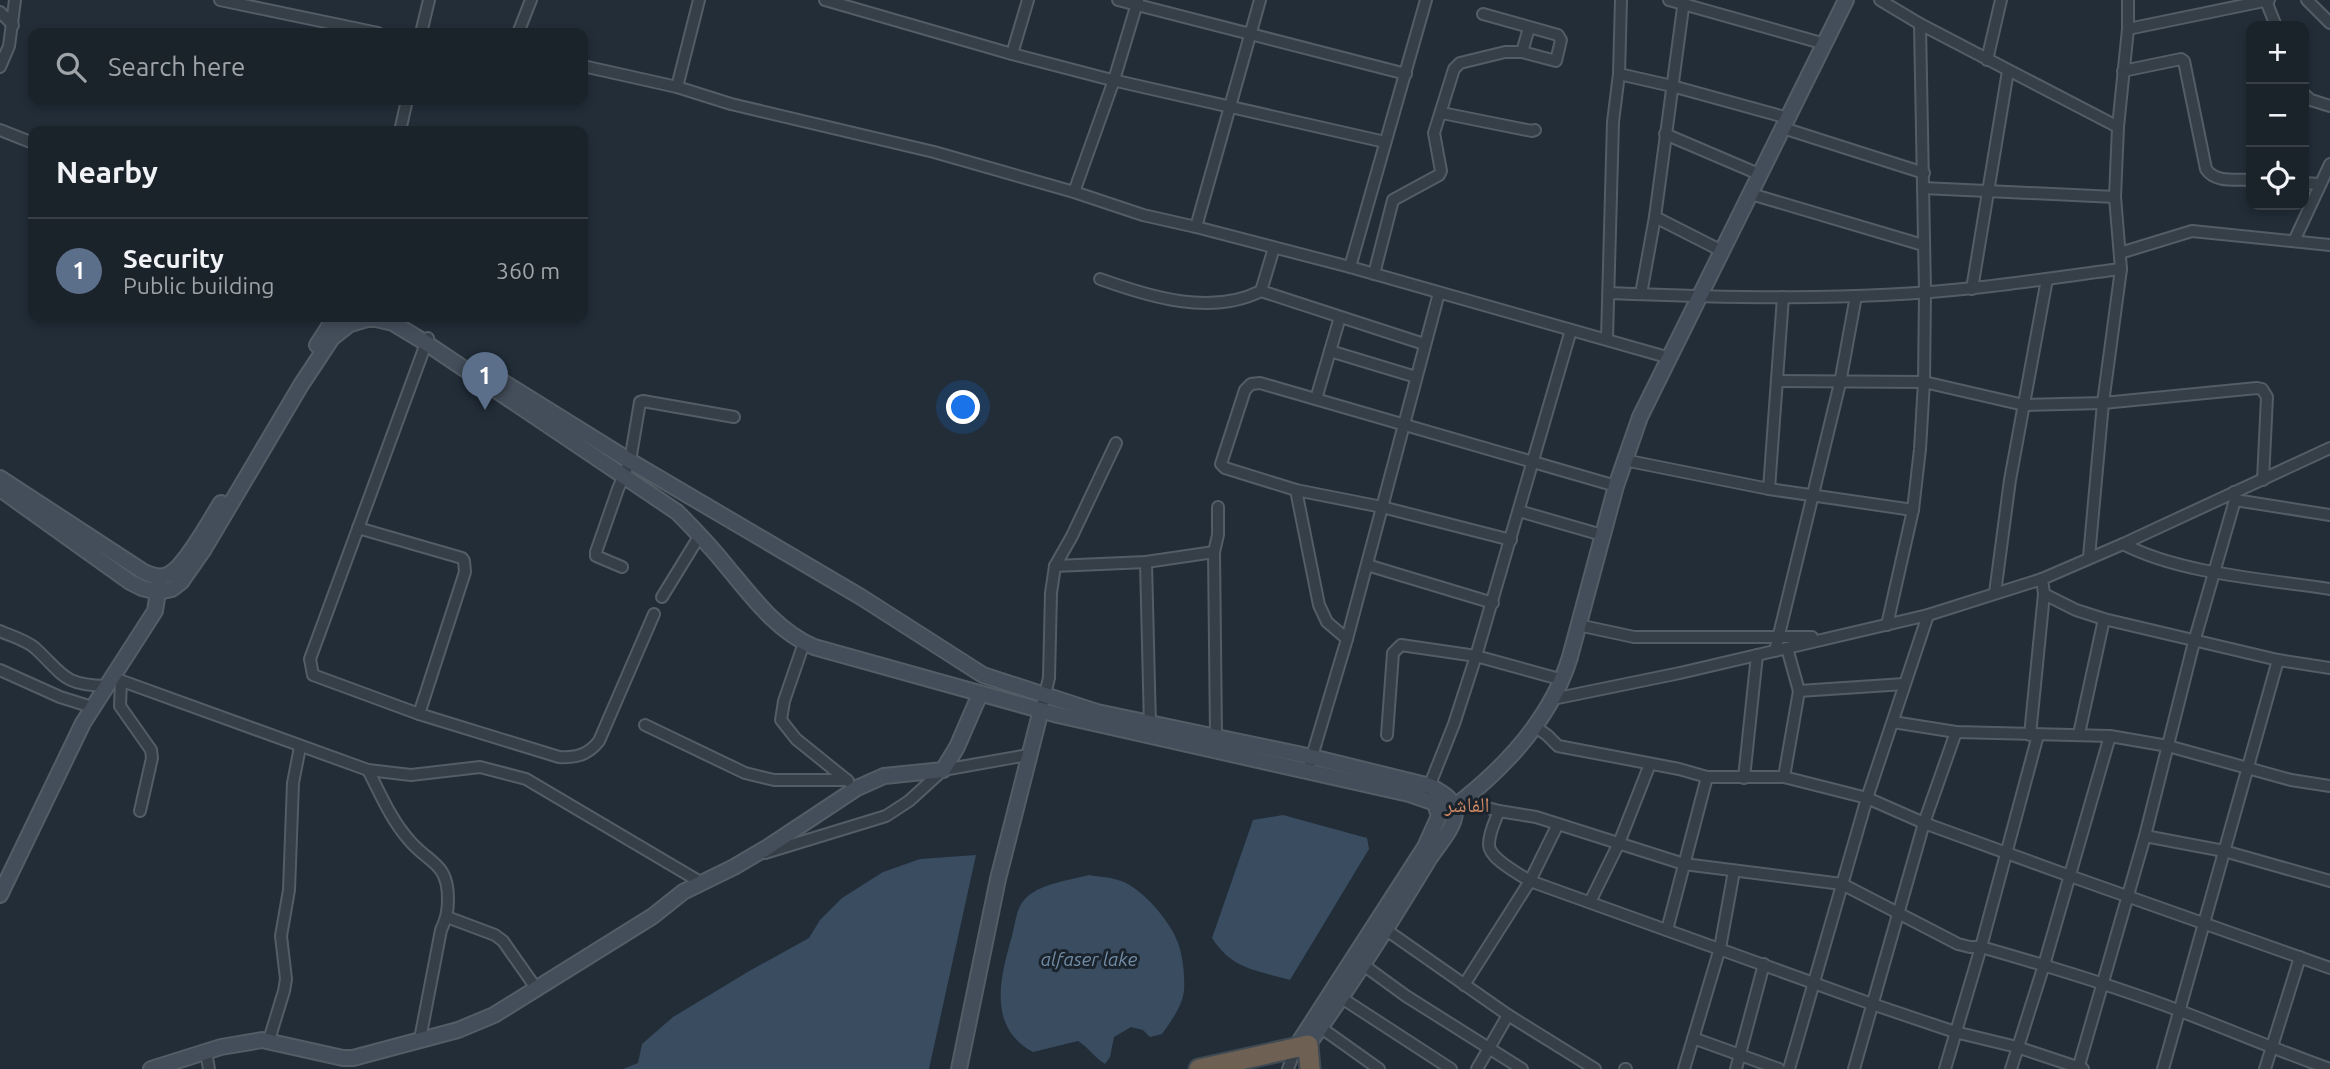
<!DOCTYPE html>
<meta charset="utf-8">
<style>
:root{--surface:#1a222a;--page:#232a32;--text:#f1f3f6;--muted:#9fa4a8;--line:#383f47;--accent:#db2777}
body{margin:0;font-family:Ubuntu,"Noto Naskh Arabic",sans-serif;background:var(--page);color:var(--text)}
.controls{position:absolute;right:21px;top:21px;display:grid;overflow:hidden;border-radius:14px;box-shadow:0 4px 10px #0003}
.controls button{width:63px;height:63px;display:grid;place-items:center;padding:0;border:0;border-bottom:2px solid var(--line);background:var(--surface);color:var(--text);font:35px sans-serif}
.you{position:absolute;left:964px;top:408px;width:24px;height:24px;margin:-18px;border:5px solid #fff;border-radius:50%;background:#1a73e8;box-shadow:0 0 0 10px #1a73e833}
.badge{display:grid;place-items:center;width:46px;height:46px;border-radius:50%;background:var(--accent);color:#fff;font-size:23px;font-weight:700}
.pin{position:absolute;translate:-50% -58px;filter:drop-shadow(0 2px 4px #0008)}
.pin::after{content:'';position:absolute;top:37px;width:24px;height:21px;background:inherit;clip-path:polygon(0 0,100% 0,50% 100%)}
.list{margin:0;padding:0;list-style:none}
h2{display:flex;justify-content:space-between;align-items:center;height:91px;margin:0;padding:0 28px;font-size:30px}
h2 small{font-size:23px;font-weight:400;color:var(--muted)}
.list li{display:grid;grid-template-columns:46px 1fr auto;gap:21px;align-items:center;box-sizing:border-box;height:105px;padding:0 28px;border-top:2px solid var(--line)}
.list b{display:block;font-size:26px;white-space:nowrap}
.list p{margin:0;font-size:23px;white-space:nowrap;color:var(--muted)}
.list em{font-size:23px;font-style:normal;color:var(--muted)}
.icon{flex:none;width:38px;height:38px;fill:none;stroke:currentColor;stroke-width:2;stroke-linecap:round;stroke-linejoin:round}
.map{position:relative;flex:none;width:2330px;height:1069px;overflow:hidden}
.search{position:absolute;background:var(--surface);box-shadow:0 4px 10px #0003;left:28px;top:28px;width:560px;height:77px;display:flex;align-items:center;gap:18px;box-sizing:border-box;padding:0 24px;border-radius:14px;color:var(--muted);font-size:26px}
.panel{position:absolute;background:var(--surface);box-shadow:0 4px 10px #0003;left:28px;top:126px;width:560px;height:196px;border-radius:14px}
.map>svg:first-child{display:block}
</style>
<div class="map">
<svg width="2330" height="1069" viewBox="0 0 2330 1069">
<rect width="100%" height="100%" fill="#222d38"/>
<g fill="#394c60">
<path d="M1283 815 1367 838 1369 849 1290 980C1256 970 1233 970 1212 938L1253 820Z"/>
<path d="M976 855 929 1069H623L638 1063 642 1044 673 1017 751 970 809 938 820 920 842 898 883 872 920 859Z"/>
<path d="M1089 875C1099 877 1111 877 1121 881 1142 888 1171 922 1178 943 1183 956 1185 977 1184 991 1182 1007 1171 1021 1162 1034L1150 1037 1143 1030 1131 1027 1114 1037 1110 1057 1105 1064C1094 1057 1089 1048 1078 1041L1033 1052C987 1027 1000 978 1012 936 1015 925 1016 909 1024 900 1039 883 1068 881 1089 875Z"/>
</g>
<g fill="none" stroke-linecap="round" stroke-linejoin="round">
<g stroke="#535d66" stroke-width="14">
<g id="street">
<path d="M220 0 378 33"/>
<path d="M825 0 1012 54 1108 79 1385 142"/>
<path d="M1118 0 1406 74"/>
<path d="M1260 0 1196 227 1350 267 1670 358"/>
<path d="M1669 0 1825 44"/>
<path d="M1880 0 1920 24 2118 127"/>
<path d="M2307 0 2330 23"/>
<path d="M2266 1 2276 26"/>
<path d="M0 12 13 25"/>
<path d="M2128 29 2269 0"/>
<path d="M421 33 429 0"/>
<path d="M518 33 531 0"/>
<path d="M1522 52 1529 28"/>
<path d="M1012 54 1028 0"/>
<path d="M1987 60 2001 0"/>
<path d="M583 66 677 87 731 104 934 152 1074 192 1143 215 1196 227"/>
<path d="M0 67 9 46 15 0"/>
<path d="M2123 71 2181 59 2184 61 2206 169C2215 183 2236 179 2251 180"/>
<path d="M1619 74 1672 86 1788 118"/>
<path d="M677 87 699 0"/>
<path d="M2304 94 2311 100 2330 106"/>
<path d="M1442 113 1532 131 1535 130"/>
<path d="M1783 128 1924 173"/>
<path d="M0 130 33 143"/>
<path d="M400 131 407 100"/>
<path d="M1665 134 1761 175"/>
<path d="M2304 183 2320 184"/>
<path d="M1923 188 2115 197"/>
<path d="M1074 192 1114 80 1138 0"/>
<path d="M1751 194 1923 245"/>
<path d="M1655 217 1722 251"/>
<path d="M2294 241 2330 164"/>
<path d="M1274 248 1261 291 1424 344"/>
<path d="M2120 253 2192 231 2330 245"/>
<path d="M1350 267 1426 0"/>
<path d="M1374 274 1393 200 1439 175 1441 171 1434 133 1454 69 1460 63 1505 52H1522L1556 61 1561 40 1558 35 1483 14"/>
<path d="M1100 279C1150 297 1211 316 1261 291"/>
<path d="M1972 289 2008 71"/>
<path d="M1609 293C1730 298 1852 301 1973 288 2022 283 2072 275 2121 269"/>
<path d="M1641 294 1655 217 1684 0"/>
<path d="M428 338 310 659 313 675 419 714 559 757C576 758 588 755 599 741L654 614"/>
<path d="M1607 338 1613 122 1619 74 1621 0"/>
<path d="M1330 351 1416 377"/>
<path d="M1777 381 1924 382 2024 405 2103 403 2257 388 2262 389 2267 397 2263 480"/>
<path d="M1316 399 1340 317"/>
<path d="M1624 460 1769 489 1913 510"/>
<path d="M1769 489 1783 297"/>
<path d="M1296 490 1319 605 1327 622 1347 639"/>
<path d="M2235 500 2330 515"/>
<path d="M1519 511 1602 535"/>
<path d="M358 528 462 558 464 561 465 572 419 714"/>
<path d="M1511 540 1382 507 1296 490 1225 468 1221 464 1245 390 1251 384 1260 383 1616 486"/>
<path d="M2123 544C2181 574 2265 579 2330 589"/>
<path d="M2089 557 2103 403 2121 269 2115 197 2118 127 2128 29V0"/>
<path d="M1146 562 1150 727"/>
<path d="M1367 565 1493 603"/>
<path d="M1055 566 1146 562 1214 552"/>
<path d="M622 567 596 556V552L618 489 630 461 640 402 643 401 734 417"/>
<path d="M2042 579 2044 594 2076 610 2104 619 2278 660 2330 668"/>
<path d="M1995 593 2010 480 2047 279"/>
<path d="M662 597 700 535"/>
<path d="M1578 625 1634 637H1812"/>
<path d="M1887 625 1913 510 1920 449 1924 382 1925 292 1920 24"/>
<path d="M0 631C11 636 26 640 35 648 64 675 63 685 106 686"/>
<path d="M804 643 784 701 781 720 796 739 848 781"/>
<path d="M1787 648 1799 691 1904 684"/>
<path d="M1775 651 1840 383 1856 296"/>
<path d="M0 670 60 697 92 707"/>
<path d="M111 677 368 770 411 775 480 767 526 779 702 883"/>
<path d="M121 681 120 706 151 750 152 758 140 811"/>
<path d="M1553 699 1680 673 1928 615 2042 579 2123 544 2330 448"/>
<path d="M1041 710 1049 678 1051 593 1055 566 1072 536 1116 443"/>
<path d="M1893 722 1956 732 2110 736 2168 746 2291 780 2330 786"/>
<path d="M645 725 745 773 774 780H847"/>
<path d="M1534 726 1547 735 1558 746 1679 769 1707 777H1784L1867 798 1924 823 2070 876 2330 968"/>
<path d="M2079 734 2104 619"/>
<path d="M1387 735 1393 653 1401 645 1476 656 1563 680"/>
<path d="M2030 735 2044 594"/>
<path d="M1216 737 1214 552 1218 535V507"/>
<path d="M1310 763 1347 639 1439 293"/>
<path d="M368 770C380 793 391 820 409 840 429 864 448 862 448 899 448 912 446 919 441 930L420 1039"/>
<path d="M1784 777 1799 691"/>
<path d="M1744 778 1757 655"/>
<path d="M1427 792 1454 724 1476 656 1571 330"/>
<path d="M1462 801 1499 811 1536 817 1684 864 1842 884 1958 944 1970 947H1981C2048 966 2115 986 2180 1011 2230 1030 2279 1051 2330 1069"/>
<path d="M1499 811C1495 821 1489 833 1489 844 1488 858 1519 874 1530 881L1872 1004 1955 1032 2017 1047 2083 1069"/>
<path d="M2145 836 2224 851 2330 881"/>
<path d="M765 853 886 816 909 801 943 770 1028 755"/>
<path d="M1590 902 1619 843 1650 764"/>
<path d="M447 917 495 935 503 941 536 988"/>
<path d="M1382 927 1508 1015 1595 1069"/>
<path d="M1667 930 1707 777"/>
<path d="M1362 964 1406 996 1522 1069"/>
<path d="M1464 985 1530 881 1558 824"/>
<path d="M1337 995 1451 1069"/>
<path d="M1320 1027 1379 1069"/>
<path d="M1693 1038 1779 1069"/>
<path d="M269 1040 284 991 286 979 281 936 289 890 293 783 300 747"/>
<path d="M206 1052 209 1069"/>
<path d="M1288 1069 1292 1058"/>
<path d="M1477 1069 1508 1015"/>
<path d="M1625 1069H1626"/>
<path d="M1684 1069 1720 948 1734 871"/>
<path d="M1736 1069 1764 964"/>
<path d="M1789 1069 1867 798 1928 615"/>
<path d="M1854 1069 1924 823 1956 732"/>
<path d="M1945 1069 1981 947 2038 735"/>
<path d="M2011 1069 2044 965 2110 736"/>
<path d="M2078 1069 2145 836 2194 642 2235 500 2234 492"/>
<path d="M2163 1069 2278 660"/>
<path d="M2265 1069 2300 957"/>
</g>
</g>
<g stroke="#535d66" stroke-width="18">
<g id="secondary">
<path d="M317 345 335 317"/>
<path d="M487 372 630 461 861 597 983 675 1097 712 1312 757 1430 786C1441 792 1455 799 1455 812 1455 828 1437 846 1429 859 1391 922 1351 985 1308 1045"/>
<path d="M0 478 144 572C153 576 162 579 171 573 187 563 210 520 221 503"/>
<path d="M0 489 130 582 142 588 158 592 172 589 181 582 204 549 301 385 332 338 350 324 367 319H376L393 323 426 343 677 512C695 530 712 548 728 568 753 598 777 631 814 647L1058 715 1409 794 1435 803 1439 816 1425 847 1296 1047"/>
<path d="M1447 809 1454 807C1505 768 1551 719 1570 657L1616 486 1640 417 1846 0"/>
<path d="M0 895 83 723 155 611 159 585"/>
<path d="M151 1069 221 1047 262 1040 343 1058H353L458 1030 494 1015 653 916 683 892 734 867 768 847 857 788 884 776 943 770 957 747 980 694"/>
<path d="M959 1069 998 879 1041 710"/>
</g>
</g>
<g stroke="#404a53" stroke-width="23">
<path id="highway" d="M1199 1069 1308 1045 1310 1069"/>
</g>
<use href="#street" stroke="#363f48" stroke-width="10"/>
<use href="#secondary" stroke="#444e5b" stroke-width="14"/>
<use href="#highway" stroke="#6e6153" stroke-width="19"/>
</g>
<g text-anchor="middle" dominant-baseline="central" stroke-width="6" stroke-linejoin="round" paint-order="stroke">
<g font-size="19" font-style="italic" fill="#728da7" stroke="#1b242d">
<text x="1089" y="959">alfaser lake</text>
</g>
<g font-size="21" fill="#cd8863" stroke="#1b242d">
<text x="1467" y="804">الفاشر</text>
</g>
</g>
</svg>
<div class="controls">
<button>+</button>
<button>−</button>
<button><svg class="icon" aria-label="locate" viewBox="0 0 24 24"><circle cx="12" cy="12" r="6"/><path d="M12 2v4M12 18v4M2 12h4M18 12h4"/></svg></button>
</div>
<div class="you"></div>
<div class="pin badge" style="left:485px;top:410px;background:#5c6f8a">1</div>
<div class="search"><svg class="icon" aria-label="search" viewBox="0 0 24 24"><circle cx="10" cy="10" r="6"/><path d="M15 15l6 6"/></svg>Search here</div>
<section class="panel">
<h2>Nearby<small></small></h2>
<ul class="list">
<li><span class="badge" style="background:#5c6f8a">1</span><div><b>Security</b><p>Public building</p></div><em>360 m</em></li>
</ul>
</section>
</div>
